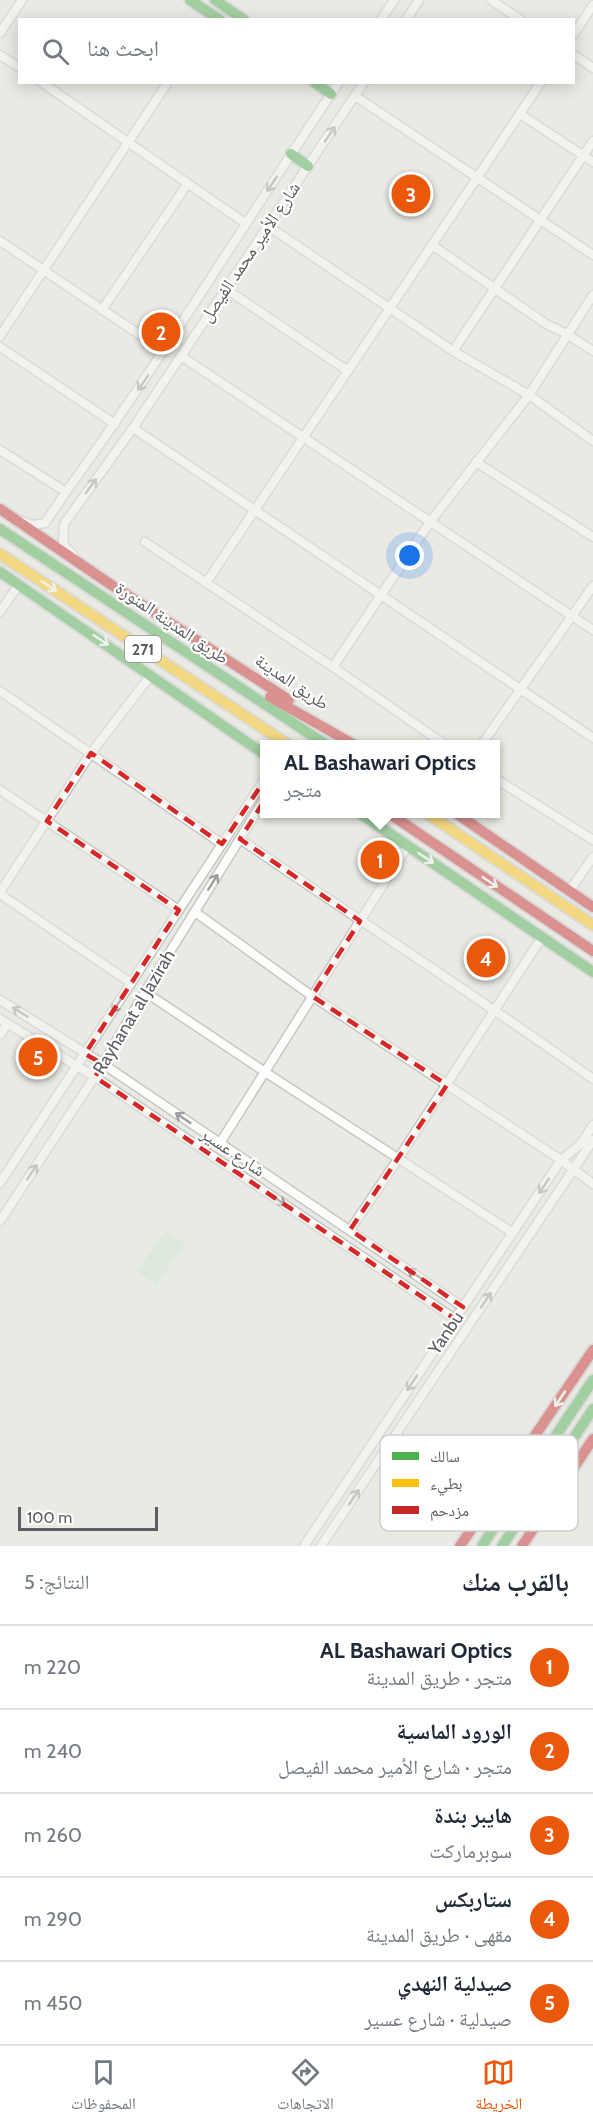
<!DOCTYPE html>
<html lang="ar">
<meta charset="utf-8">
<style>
:root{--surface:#fff;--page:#f6f6f7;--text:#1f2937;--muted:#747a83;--line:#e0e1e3;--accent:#ea580c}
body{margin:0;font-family:Cabin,"Noto Naskh Arabic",sans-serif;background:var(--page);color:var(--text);direction:rtl}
.scale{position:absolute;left:18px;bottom:15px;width:140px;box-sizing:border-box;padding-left:6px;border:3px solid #5a5e63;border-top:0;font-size:16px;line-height:21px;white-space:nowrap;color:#5a5e63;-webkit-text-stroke:4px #fff;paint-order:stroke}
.you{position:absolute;left:410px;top:556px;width:21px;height:21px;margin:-15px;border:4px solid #fff;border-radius:50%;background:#1a73e8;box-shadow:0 0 0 9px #1a73e833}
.badge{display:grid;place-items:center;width:39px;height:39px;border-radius:50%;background:var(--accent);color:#fff;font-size:20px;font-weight:700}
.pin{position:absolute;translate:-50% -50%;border:3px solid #fff;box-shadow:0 2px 6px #0006}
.popup{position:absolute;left:260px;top:740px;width:240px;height:78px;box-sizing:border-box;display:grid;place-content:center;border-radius:0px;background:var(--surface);filter:drop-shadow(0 2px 4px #0005);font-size:20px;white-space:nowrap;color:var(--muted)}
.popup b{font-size:22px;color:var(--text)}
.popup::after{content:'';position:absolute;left:50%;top:100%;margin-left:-12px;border:12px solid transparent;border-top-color:var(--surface)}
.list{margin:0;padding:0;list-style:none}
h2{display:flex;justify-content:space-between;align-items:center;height:78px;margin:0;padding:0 24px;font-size:26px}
h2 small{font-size:20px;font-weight:400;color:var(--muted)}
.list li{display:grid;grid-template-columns:39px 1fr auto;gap:18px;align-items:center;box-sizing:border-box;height:84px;padding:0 24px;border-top:2px solid var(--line)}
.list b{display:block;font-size:22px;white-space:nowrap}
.list p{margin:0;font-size:20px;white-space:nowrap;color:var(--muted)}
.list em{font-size:20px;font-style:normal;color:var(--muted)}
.icon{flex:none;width:33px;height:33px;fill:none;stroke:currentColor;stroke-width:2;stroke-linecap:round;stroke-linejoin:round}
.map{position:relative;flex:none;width:593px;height:1546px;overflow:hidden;direction:ltr}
.search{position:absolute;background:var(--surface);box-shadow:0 3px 15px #0003;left:18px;right:18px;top:18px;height:66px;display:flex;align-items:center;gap:15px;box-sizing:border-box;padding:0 21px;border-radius:0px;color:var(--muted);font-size:22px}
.sheet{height:498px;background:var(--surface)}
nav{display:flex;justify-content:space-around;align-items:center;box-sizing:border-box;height:84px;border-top:2px solid var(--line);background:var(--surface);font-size:16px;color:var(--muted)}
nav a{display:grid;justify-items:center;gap:3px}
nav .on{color:var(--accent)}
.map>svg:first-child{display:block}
</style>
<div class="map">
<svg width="593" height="1546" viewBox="0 0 593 1546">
<rect width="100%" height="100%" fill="#eaeae5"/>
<path fill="#d2e7d0" d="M166 1230 185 1244 156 1285 137 1271Z"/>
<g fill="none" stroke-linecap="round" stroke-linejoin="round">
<g stroke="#c7c7c5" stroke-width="11">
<g id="street">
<path d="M491 0 521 20"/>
<path d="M381 20 394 0"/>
<path d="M406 20 419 0"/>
<path d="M0 33 22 0"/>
<path d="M574 34 593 5"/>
<path d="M0 55 20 68"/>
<path d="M574 55 593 68"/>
<path d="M41 82 245 223"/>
<path d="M355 96 593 255"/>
<path d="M520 114 593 162"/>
<path d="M268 226 453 351 529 395 593 441"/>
<path d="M0 241 164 351"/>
<path d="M432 245 546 324 567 334 593 351"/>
<path d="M226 289 348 371"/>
<path d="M102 310 188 183"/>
<path d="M0 336 168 82"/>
<path d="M0 347 115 424"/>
<path d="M453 351 593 141"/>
<path d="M181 356 593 630"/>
<path d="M133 428 593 738"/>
<path d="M0 450 66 492"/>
<path d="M476 462 593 537"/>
<path d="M21 521 33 525 45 523 66 492C162 359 247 219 339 82"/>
<path d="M145 542 333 667 444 744"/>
<path d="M74 556 63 544 64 524 133 428 364 82"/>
<path d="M206 583 541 82"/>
<path d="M0 612 19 584"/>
<path d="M333 667 430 522 529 395 593 295"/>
<path d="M0 691 222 844"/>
<path d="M482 744 593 586"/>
<path d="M496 779 593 840"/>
<path d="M0 790 179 910"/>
<path d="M240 839C357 919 477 996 593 1079"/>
<path d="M570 890 593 857"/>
<path d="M0 892 91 753 151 675"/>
<path d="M0 894 131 983"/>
<path d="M195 912 312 996 561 1160 593 1184"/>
<path d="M145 992 265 1072 513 1233"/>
<path d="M0 1000 103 1064 463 1307"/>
<path d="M0 1019 95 1077 455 1319"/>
<path d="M0 1035 7 1024"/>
<path d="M220 1143 408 845"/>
<path d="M0 1183 264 780"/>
<path d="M0 1221 103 1064 145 992 264 800"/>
<path d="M350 1230 398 1159 542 937"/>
<path d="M304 1546 561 1160 581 1144 593 1125"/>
<path d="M321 1546 593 1140"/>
</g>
</g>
<g stroke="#c7c8c7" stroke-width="14">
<g id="fast">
<path d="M190 0 220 20"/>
<path d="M215 0 244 20"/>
<path d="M314 82 331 94"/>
<path d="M291 154 308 166"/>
<path d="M0 529 325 744"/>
<path d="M0 572 264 754"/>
<path d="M361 814 593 972"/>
<path d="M482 1546 593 1380"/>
<path d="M502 1546 593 1409"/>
</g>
</g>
<g stroke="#c7c8c7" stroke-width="14">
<g id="slow">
<path d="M0 554 287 744"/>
<path d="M428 814 593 925"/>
</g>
</g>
<g stroke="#c7c8c7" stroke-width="14">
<g id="jam">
<path d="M0 509 107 582 289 700"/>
<path d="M270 697 353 744"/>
<path d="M390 814 593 951"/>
<path d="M457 814 593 907"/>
<path d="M460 1546 593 1350"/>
<path d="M522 1546 593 1439"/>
</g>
</g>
<use href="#street" stroke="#fcfcfb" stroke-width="8"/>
<use href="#fast" stroke="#4caf50" stroke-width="10"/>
<use href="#slow" stroke="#ffc107" stroke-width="10"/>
<use href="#jam" stroke="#c62828" stroke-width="10"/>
</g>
<defs><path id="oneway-shaft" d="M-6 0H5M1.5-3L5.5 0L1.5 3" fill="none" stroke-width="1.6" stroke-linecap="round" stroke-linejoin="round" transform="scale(1.5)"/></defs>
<g stroke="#9b9da0">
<use href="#oneway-shaft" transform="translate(330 134) rotate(-56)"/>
<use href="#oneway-shaft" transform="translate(272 184) rotate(124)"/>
<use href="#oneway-shaft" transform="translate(143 383) rotate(124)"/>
<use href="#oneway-shaft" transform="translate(91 486) rotate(-54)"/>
<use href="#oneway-shaft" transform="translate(213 882) rotate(-58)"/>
<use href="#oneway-shaft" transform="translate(117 1005) rotate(123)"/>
<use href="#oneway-shaft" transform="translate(20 1012) rotate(-148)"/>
<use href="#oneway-shaft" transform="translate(183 1118) rotate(-146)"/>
<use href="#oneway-shaft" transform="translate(32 1172) rotate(-57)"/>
<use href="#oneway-shaft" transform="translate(544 1186) rotate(124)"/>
<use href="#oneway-shaft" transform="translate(278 1200) rotate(34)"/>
<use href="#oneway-shaft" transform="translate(415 1274) rotate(-146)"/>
<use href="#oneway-shaft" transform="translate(486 1300) rotate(-56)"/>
<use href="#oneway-shaft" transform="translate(412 1383) rotate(124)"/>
<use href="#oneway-shaft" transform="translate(354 1497) rotate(-56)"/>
</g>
<g stroke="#f6fbf6">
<use href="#oneway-shaft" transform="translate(49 586) rotate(34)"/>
<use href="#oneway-shaft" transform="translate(101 640) rotate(34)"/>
<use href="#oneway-shaft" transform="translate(426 858) rotate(34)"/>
<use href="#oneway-shaft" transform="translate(490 882) rotate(34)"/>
<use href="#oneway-shaft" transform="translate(560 1399) rotate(124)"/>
</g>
<path d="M0 0H593V1546H0ZM261 752 330 793 285 779 268 795 240 839 360 921 312 996 447 1085 350 1230 463 1307 455 1319 95 1077 103 1064 85 1054 179 910 47 821 91 753 222 844 272 769Z" fill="#eaeae5" fill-opacity=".55" fill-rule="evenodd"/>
<path fill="none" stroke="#d62828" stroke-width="4.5" stroke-dasharray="12 8" stroke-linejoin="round" d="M261 752 330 793 285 779 268 795 240 839 360 921 312 996 447 1085 350 1230 463 1307 455 1319 95 1077 103 1064 85 1054 179 910 47 821 91 753 222 844 272 769Z"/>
<g text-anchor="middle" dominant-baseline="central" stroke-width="4.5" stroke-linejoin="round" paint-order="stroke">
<rect fill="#fff" stroke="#8c8e92" stroke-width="1.5" x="125" y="636" width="36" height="26" rx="4.5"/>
<g font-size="16" font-weight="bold" fill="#5a5e63">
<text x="143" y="649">271</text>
</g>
<g font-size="18" fill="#5a5e63" stroke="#fff">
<text transform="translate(250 252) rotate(-56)">شارع الأمير محمد الفيصل</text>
<text transform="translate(172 623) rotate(34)">طريق المدينة المنورة</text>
<text transform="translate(292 682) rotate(34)">طريق المدينة</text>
<text transform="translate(134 1012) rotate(-59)">Rayhanat al Jazirah</text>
<text transform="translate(233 1152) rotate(34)">شارع عسير</text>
<text transform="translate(446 1333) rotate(-56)">Yanbu</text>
</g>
</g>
<rect x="380" y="1435" width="198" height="96" rx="9" fill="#fff" stroke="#cecfd0" stroke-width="1.5"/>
<rect x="392" y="1452" width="27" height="8" fill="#4caf50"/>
<rect x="392" y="1479" width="27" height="8" fill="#ffc107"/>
<rect x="392" y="1506" width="27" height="8" fill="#c62828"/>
<g font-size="16" fill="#5a5e63">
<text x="430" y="1462">سالك</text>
<text x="430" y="1489">بطيء</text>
<text x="430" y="1516">مزدحم</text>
</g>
</svg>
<div class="scale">100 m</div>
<div class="you"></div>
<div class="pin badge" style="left:380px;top:860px">1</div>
<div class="popup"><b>AL Bashawari Optics</b>متجر</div>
<div class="pin badge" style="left:161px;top:332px">2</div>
<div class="pin badge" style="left:411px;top:194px">3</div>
<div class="pin badge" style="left:486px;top:958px">4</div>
<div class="pin badge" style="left:38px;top:1057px">5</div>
<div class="search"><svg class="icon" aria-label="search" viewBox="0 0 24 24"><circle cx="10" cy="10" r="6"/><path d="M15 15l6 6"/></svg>ابحث هنا</div>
</div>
<section class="sheet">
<h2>بالقرب منك<small>النتائج: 5</small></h2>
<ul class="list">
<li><span class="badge">1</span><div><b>AL Bashawari Optics</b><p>متجر · طريق المدينة</p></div><em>220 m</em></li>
<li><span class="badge">2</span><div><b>الورود الماسية</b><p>متجر · شارع الأمير محمد الفيصل</p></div><em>240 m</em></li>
<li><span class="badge">3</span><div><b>هايبر بندة</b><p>سوبرماركت</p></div><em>260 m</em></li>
<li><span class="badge">4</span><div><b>ستاربكس</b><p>مقهى · طريق المدينة</p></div><em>290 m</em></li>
<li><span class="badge">5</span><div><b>صيدلية النهدي</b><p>صيدلية · شارع عسير</p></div><em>450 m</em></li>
</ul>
</section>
<nav>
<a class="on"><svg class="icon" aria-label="map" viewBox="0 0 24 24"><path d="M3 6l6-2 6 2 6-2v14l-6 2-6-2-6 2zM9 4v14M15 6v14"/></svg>الخريطة</a>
<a><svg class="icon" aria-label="directions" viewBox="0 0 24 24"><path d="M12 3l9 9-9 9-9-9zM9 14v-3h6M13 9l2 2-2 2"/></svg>الاتجاهات</a>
<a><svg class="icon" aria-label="saved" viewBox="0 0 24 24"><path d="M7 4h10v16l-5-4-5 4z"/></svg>المحفوظات</a>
</nav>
